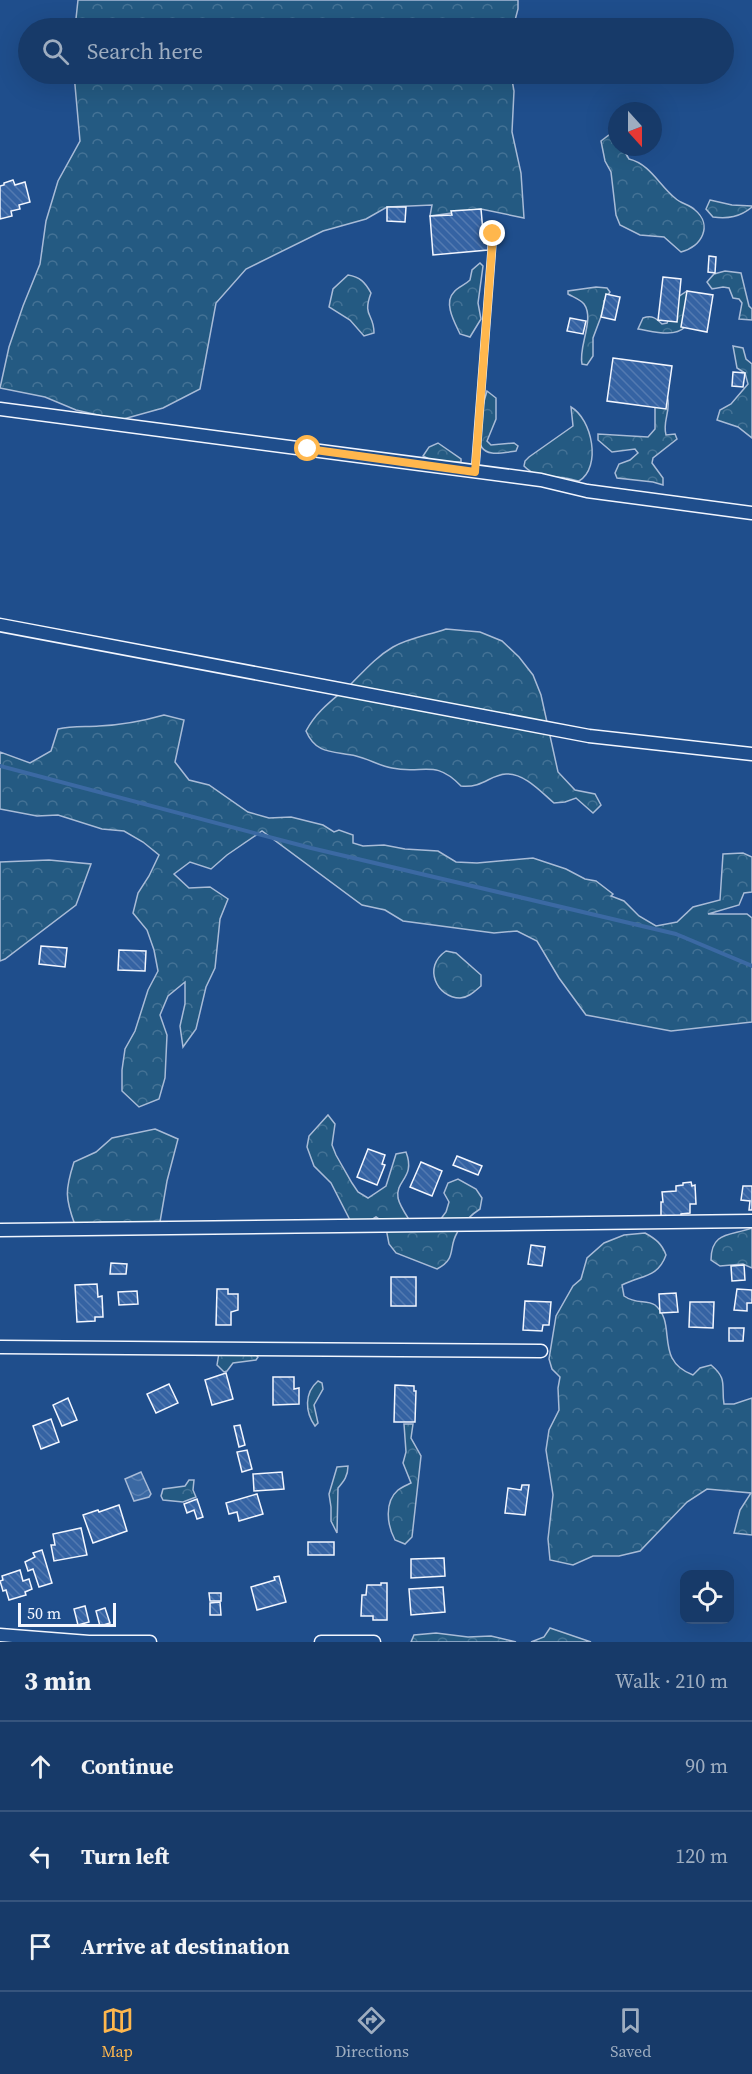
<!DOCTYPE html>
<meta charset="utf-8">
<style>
:root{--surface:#173a69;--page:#20416f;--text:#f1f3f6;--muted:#9eadc0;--line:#36547d;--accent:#ffb74d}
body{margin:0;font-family:"Source Serif 4",serif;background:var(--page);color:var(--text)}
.controls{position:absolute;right:18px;bottom:18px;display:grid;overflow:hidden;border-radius:12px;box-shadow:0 6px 24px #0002}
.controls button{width:54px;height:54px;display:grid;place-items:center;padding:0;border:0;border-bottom:2px solid var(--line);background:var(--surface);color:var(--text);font:30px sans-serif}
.compass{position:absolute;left:608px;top:102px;width:54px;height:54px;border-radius:50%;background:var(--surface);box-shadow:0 6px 24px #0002;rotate:159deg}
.scale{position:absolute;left:18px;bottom:15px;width:98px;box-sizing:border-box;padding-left:6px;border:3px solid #f2f6ff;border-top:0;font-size:16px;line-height:21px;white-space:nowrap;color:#f2f6ff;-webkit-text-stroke:4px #1f4e8c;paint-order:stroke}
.stop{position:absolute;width:18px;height:18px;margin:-14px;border:4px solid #ffb74d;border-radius:50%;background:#fff}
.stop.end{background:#ffb74d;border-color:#fff;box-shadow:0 2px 6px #0008}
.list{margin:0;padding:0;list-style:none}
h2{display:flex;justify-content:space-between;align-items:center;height:78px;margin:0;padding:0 24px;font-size:26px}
h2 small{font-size:20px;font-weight:400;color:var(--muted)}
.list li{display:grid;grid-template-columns:39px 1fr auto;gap:18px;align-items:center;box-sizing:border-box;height:90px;padding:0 24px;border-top:2px solid var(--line)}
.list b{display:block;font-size:22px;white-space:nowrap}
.list em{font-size:20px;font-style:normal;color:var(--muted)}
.icon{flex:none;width:33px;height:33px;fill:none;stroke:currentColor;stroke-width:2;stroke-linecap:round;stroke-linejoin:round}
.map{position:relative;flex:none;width:752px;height:1642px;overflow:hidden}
.search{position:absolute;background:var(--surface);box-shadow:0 6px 24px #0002;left:18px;right:18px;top:18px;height:66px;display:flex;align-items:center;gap:15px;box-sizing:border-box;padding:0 21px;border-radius:33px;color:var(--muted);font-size:22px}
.sheet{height:348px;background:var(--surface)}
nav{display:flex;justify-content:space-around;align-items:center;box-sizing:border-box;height:84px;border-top:2px solid var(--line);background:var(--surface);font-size:16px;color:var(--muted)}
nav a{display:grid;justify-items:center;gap:3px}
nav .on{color:var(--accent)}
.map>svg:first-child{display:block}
</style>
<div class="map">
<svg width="752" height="1642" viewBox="0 0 752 1642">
<defs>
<pattern id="forest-crowns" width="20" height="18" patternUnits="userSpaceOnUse" patternTransform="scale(1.5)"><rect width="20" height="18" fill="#245a82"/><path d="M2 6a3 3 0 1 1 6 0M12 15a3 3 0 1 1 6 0" fill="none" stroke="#447295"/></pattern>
<pattern id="water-waves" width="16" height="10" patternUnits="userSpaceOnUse" patternTransform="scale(1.5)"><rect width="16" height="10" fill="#3b69a3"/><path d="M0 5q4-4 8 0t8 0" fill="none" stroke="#587fb1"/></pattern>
<pattern id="building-back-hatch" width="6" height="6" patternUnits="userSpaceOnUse" patternTransform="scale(1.5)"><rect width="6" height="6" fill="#3563a3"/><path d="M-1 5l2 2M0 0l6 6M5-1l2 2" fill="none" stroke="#537ab1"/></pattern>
</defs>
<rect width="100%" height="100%" fill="#1f4e8c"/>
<g fill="url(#forest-crowns)" stroke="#a8bbd7" stroke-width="1.5">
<path d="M78 0H518V9L513 28H75Z"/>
<path d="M74 74H511L514 91 512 132 521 173 524 218 481 209 430 216 432 205 387 207 366 219 323 231 246 269 216 303 200 389 163 408 120 420 76 410 45 397 0 388 9 347 23 306 40 264 46 221 58 181 80 141Z"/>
<path d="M609 135 617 139V147H622L629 159C650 164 659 185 675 198 681 204 689 204 695 210 713 225 702 247 681 252L664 237 640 235 620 225 616 215 611 172 605 161 601 141Z"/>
<path d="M710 200 732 205 752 206V207C740 217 728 219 713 217L706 209Z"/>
<path d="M480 263 483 266 478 303 481 319 470 337 460 334C455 323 443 303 454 292 458 287 465 285 470 280L472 270Z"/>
<path d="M725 271 741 273 749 306 752 309V320L739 319 742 303 739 299 733 298 729 288 723 287 712 289 707 282 714 274Z"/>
<path d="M348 275C360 277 365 282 371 293 362 317 374 313 374 333L364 336 350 320 329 307 333 289Z"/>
<path d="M596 287 607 288 610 292 604 301 605 306 593 338V356L587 365 582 364C578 347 595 319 584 304 580 299 573 297 568 294V291Z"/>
<path d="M687 291 690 294 685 327C674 338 652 331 638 329L643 318C652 315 656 318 662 324L667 323 678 297Z"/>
<path d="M733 346 743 348 746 359 752 364V438L738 427 717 420 720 410 731 404 748 384 745 373 737 368Z"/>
<path d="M487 391 496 398V419L487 441 491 445 514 443 518 446 516 451C509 452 498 454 492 453 467 450 483 406 487 391Z"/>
<path d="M667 396C672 409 662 421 666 435L675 434 677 439 653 458 652 463 663 478V485L653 482 617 478 615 473 619 464 630 460 638 453 635 449 612 452 598 440V434L648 437 655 429V406Z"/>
<path d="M571 407C592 419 602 467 579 481 574 481 570 478 565 478 550 476 535 478 524 466L525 461 529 457 573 426Z"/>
<path d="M438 443 461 459V462L437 463 423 456 429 447Z"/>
<path d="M446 629 480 632 502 641 519 657 533 675 541 695 558 772 575 790 595 794 601 805 593 813 576 798 565 802 554 803C542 793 525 773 506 774 489 775 484 788 461 786 434 758 423 775 392 768 380 766 369 759 356 756 334 751 316 755 306 731 317 710 334 699 351 684 364 671 376 657 393 647 409 638 429 635 446 629Z"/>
<path d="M164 715 184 720 175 762 189 780 209 785 248 812 269 818 291 817 323 825 334 832 339 830 353 835V843L363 846 384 845 405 849 438 851 456 862 477 863 533 858 566 869 585 879 596 881 613 894 611 896 624 901 639 916 656 926 677 922 693 907 720 900 723 854 743 853 752 857V892L744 893 739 905 708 914H747L752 918V1022L671 1031 586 1015 559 978 537 941 517 931 494 933 403 921 385 910 362 905 262 831 227 855 211 869 190 862 174 874 189 888 210 887 228 899 220 919 215 968 206 987 196 1029 183 1047 180 1026 185 1004V982L168 996 160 1015 167 1035 165 1078 159 1099 139 1107 122 1091V1070L125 1049 135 1031 148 990 158 971 154 950 147 930 133 913 138 893 149 876 159 855 143 842 124 831 102 829 58 815 37 816 0 809V752L30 763 51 751 58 729C72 726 85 727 99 726 122 725 143 721 164 715Z"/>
<path d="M49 860 91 864 76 905 5 959 0 961V862Z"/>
<path d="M446 951 456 953 481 975V986C475 991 468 998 460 998 437 998 422 967 446 951Z"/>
<path d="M328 1115 335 1124 332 1145 336 1155 352 1183 358 1192 368 1198 386 1186 396 1154 406 1152C416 1178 395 1180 398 1198 400 1207 407 1216 412 1224L440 1220 446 1212 449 1202 444 1193 448 1183 458 1179 476 1189 482 1198 480 1209C472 1214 461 1224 457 1233 448 1248 457 1259 437 1269L396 1253 389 1244 385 1223 376 1217 366 1223 351 1222 331 1183 314 1166 307 1147 309 1136Z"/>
<path d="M155 1129 178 1139 167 1181 160 1222H103L75 1225C65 1198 65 1190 74 1162L96 1152 112 1138Z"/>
<path d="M752 1228V1268L743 1264 720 1266 711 1260C711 1231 731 1236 752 1228Z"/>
<path d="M645 1233C656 1239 662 1244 666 1255 658 1278 641 1275 622 1285L624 1296C637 1305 646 1299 655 1305 678 1324 653 1360 693 1375L700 1368 711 1365C728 1379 721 1385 724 1404H734L752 1398V1535L734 1533 740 1510 751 1493 707 1489 687 1502 640 1551 619 1556H593L573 1565 550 1560 548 1539 553 1495 546 1450 549 1430 559 1410 558 1388 560 1377 552 1369 549 1359 556 1316 573 1286 581 1279 587 1258 604 1243 624 1235Z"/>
<path d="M219 1353 256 1355 258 1357 256 1360 233 1363 227 1371 224 1372 217 1365Z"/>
<path d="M318 1381 322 1383 323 1389 314 1405 318 1423 315 1426C305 1412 304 1393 318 1381Z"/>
<path d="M404 1424H413L411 1438 421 1456 412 1537 405 1544 395 1540C387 1525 384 1502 398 1490 402 1487 407 1485 411 1483L403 1463 406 1452Z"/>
<path d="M348 1466C348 1476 344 1481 338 1488L337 1533 331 1521V1507L329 1494 337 1467Z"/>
<path d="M189 1480H194L193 1490 196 1497 183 1502 163 1500 161 1496 163 1489 185 1486Z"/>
<path d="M550 1628 591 1642H531L544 1637Z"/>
<path d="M436 1633 468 1637 491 1636 516 1642H411L414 1635Z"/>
</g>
<path fill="url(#water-waves)" stroke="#a8bbd7" stroke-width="1.5" d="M141 1472 151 1494 149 1497 134 1501 125 1479Z"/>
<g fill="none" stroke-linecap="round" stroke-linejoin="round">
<path stroke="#3b69a3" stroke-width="4" d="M0 766 311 848 676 934 752 966"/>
</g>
<g fill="url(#building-back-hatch)" stroke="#f2f6ff" stroke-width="1.5">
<path d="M13 180 15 185 25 182 30 202 19 205 20 209 11 211 12 216 0 219V186L4 185V183Z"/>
<path d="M387 207H406L405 222 387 221Z"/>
<path d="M481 209 484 243H488V250L433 255 430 216 452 215 451 211Z"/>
<path d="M709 256 716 257 715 273 708 272Z"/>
<path d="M663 277 681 279 677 322 658 320Z"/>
<path d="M687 291 713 295 707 332 681 327Z"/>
<path d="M606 294 620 297 615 320 601 317Z"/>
<path d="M570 318 586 321 583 334 567 331Z"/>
<path d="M613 358 672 366 666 409 607 401Z"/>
<path d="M733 372 745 373 743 387 732 386Z"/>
<path d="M41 946 67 948 65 967 39 964Z"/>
<path d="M119 950 146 951 145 971 118 970Z"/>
<path d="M368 1149 385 1155 382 1164 385 1165 377 1185 357 1177Z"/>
<path d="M457 1156 482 1166 478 1175 453 1165Z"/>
<path d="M421 1162 442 1171 432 1196 410 1187Z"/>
<path d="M691 1182 692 1186 695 1185 696 1204H690V1213L681 1214V1217L661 1218V1202H663L662 1192 676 1191V1186L683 1185V1183Z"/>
<path d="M743 1186H752V1210H749L750 1201 741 1200Z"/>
<path d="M531 1245 545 1247 542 1266 528 1264Z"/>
<path d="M111 1263 127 1264 126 1274H110Z"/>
<path d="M744 1265 745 1280 732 1281 731 1266Z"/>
<rect x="391" y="1277" width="25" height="29"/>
<path d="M97 1284 98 1297 102 1296 103 1317H95V1321L77 1322 75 1285Z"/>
<path d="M217 1289H228V1294H238V1310L231 1312V1325H216Z"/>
<path d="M737 1289 752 1290V1303H747V1311L734 1310Z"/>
<path d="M137 1291 138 1304 119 1305 118 1292Z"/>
<path d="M676 1293 678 1312 660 1313 659 1294Z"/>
<path d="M525 1301 551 1302 549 1325H543L542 1331 523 1330Z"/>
<path d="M690 1302H714L713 1328 689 1327Z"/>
<path d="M729 1328H744L743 1341H729Z"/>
<path d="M226 1373 233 1399 212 1405 205 1380Z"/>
<path d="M273 1377H294V1389L299 1388V1404L273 1405Z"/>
<path d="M169 1384 178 1403 156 1413 147 1394Z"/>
<path d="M395 1385 414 1386V1391H416L415 1422H394Z"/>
<path d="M68 1398 77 1420 62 1426 53 1405Z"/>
<path d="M51 1419 59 1442 41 1449 33 1426Z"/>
<path d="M240 1425 245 1445 239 1447 234 1426Z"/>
<path d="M247 1450 252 1469 242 1472 237 1452Z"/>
<path d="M282 1472 284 1489 254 1491 253 1474Z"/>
<path d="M522 1485H529L525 1515 505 1513 508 1488 521 1490Z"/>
<path d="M257 1494 263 1514 239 1521 237 1512 229 1514 226 1503Z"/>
<path d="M197 1499 203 1517 197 1519 194 1510 187 1513 184 1504Z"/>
<path d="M119 1505 127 1531 93 1543 83 1515 98 1510 99 1512Z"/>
<path d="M81 1528 87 1555 54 1561 51 1545H55L53 1534Z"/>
<rect x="308" y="1542" width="26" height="13"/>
<path d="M42 1550 52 1583 39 1587 33 1569 28 1571 25 1562 35 1557 33 1553Z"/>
<path d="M444 1558 445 1576 411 1578V1559Z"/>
<path d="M20 1570 23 1581 29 1579 32 1589 25 1592 26 1595 9 1600 6 1590 3 1591 0 1581 3 1580 2 1576Z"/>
<path d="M279 1576 286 1602 257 1610 251 1587 275 1580 274 1577Z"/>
<path d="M381 1583H387V1620H373V1616H361L362 1595H366L367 1585H381Z"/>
<path d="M443 1587 445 1612 411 1615 409 1589Z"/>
<path d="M209 1593H221V1601H210Z"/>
<path d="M220 1602 221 1615H210V1603Z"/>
<path d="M85 1606 89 1622 78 1625 74 1609Z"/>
<path d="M105 1608 110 1623 100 1626 96 1611Z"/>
</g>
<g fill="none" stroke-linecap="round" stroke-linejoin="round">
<g stroke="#f2f6ff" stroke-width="9">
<path id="service" d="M475 471 493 234"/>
</g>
<g stroke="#f2f6ff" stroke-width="15">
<g id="minor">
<path d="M0 409 541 480 587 491 752 513"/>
<path d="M0 625 589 736 752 754"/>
<path d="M0 1230 751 1221"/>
<path d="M0 1347 541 1351"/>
<path d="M0 1635 89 1642H150"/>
<path d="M321 1642H374"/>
</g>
</g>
<use href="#service" stroke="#1f4e8c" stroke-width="6"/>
<use href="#minor" stroke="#1f4e8c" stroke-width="12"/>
</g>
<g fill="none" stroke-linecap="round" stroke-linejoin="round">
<path stroke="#ffb74d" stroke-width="8" d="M308 449 475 472 493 234"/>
</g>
</svg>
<div class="controls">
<button><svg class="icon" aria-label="locate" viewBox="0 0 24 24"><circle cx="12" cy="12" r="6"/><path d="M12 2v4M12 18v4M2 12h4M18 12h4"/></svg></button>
</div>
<svg class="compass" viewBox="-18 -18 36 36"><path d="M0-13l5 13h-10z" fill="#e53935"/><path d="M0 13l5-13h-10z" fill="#9eadc0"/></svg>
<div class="scale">50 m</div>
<div class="stop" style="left:308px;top:449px"></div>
<div class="stop end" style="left:493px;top:234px"></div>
<div class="search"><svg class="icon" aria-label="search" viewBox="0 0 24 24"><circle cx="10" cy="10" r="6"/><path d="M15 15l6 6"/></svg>Search here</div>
</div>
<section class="sheet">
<h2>3 min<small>Walk · 210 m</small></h2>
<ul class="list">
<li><svg class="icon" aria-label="ahead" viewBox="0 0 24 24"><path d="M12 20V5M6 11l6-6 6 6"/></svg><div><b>Continue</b></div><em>90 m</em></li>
<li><svg class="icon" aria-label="left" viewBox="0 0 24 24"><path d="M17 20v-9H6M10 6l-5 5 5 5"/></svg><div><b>Turn left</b></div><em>120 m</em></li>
<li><svg class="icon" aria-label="arrive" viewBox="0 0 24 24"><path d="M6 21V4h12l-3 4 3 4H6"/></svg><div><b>Arrive at destination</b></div></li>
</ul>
</section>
<nav>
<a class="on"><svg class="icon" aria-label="map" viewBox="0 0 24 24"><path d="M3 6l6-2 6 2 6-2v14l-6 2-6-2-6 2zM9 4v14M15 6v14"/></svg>Map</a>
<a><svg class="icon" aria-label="directions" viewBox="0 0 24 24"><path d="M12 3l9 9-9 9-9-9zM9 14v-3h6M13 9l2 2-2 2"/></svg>Directions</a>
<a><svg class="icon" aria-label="saved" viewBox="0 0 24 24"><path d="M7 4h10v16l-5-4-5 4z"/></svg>Saved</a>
</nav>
